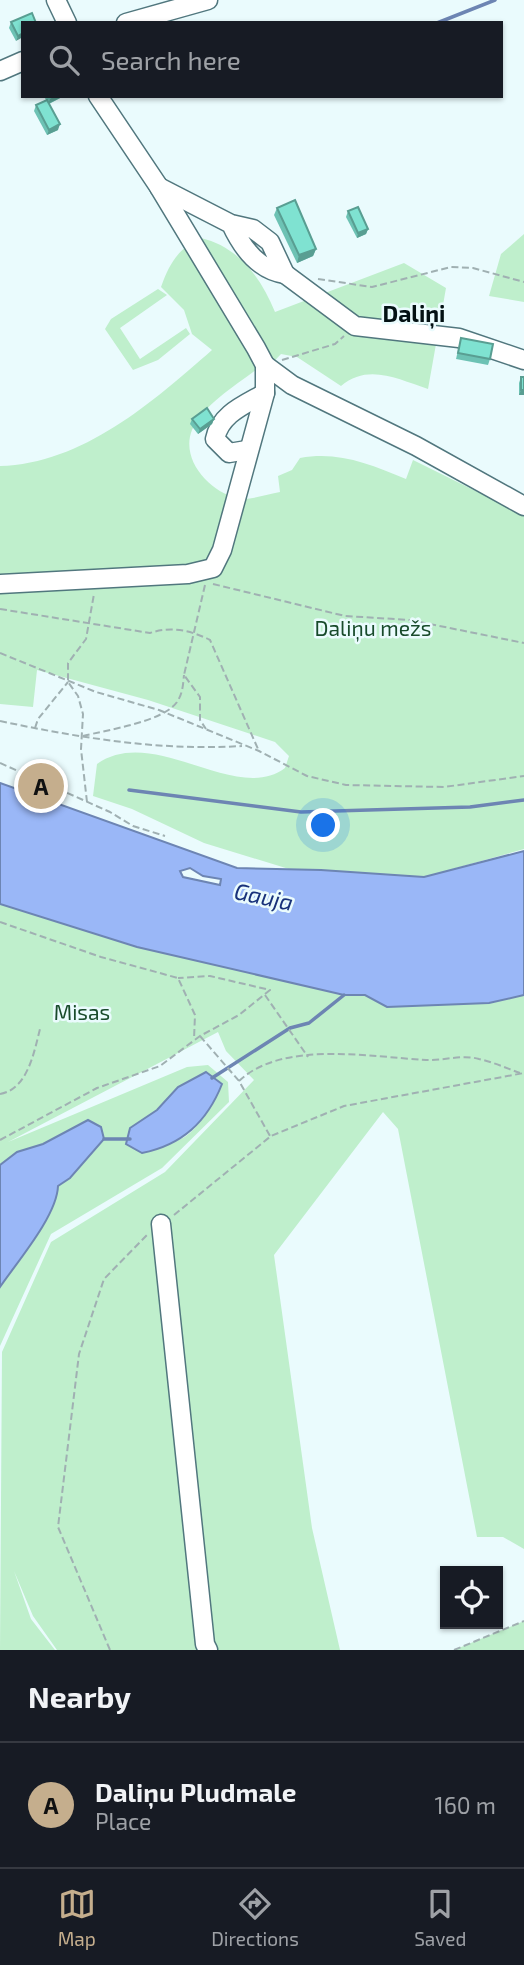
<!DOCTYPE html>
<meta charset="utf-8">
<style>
:root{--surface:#171b24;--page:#242831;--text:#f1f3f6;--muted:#9ea1a6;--line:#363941;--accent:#c5ae8d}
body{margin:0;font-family:"Exo 2",sans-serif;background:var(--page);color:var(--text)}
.controls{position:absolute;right:21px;bottom:21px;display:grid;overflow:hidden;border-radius:0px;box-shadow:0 2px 5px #0004}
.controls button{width:63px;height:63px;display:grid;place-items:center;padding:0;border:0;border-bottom:2px solid var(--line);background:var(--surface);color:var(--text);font:35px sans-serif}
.you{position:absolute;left:324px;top:826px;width:24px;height:24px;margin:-18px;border:5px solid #fff;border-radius:50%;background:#1a73e8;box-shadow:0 0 0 10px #1a73e833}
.badge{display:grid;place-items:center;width:46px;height:46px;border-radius:50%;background:var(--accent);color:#111;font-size:23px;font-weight:700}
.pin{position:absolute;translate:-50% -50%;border:4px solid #fff;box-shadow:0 2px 7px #0006}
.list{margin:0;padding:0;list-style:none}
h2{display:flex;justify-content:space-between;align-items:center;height:91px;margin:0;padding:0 28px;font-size:30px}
h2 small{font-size:23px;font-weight:400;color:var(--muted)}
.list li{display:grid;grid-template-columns:46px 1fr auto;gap:21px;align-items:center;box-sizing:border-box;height:126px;padding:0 28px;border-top:2px solid var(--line)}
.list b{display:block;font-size:26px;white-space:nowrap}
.list p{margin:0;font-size:23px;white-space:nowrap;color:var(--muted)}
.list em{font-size:23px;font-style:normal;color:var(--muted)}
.icon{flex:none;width:38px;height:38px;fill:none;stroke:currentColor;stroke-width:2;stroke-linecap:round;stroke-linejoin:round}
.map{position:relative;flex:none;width:524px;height:1650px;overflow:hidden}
.search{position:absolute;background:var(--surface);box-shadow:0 2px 5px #0004;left:21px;right:21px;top:21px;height:77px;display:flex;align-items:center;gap:18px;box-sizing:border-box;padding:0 24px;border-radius:0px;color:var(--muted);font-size:26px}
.sheet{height:217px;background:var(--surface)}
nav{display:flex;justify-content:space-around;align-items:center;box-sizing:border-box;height:98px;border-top:2px solid var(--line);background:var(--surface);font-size:19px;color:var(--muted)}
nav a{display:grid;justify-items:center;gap:4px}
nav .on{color:var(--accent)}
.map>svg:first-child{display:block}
</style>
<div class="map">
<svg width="524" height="1650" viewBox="0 0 524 1650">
<rect width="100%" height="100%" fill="#eafbfd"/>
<g fill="#bfefcc" fill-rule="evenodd">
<path d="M524 234V302L489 296 501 254Z"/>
<path d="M201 238C239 247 261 278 275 312L404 263 446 288 428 389C398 379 368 363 341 386L297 357 281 354 266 370 262 365C240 383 204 403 192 430 180 460 210 492 237 498 250 501 267 494 280 492L278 476 292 470 300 458C339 451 369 464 406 479L413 460 524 515V849L424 877 289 869 204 843 132 809 93 796 97 764C154 724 236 805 285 768L289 756 275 742 148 700 37 670 33 707 0 704V466C82 464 153 402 212 350L192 334 184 310 161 287C170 262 179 248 201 238Z"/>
<path d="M158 289 167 295 120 328 140 359 186 328 190 334 158 360 133 370 105 329 111 319Z"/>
<path d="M0 904 344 995H365L387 1007 489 1003 524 995V1549L503 1537H477L398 1129 383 1112 274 1255 312 1528 340 1650H57L33 1616 14 1571 31 1619 55 1650H0L2 1352 51 1242 165 1172 254 1080 226 1051 218 1032 8 1142 187 1067 208 1065 228 1082 229 1102 162 1168 51 1234 0 1346V1287L47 1216 58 1186 70 1178 75 1169 91 1155 88 1120 43 1144 17 1152 0 1165ZM178 1087 215 1100C207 1113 198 1127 186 1136 176 1144 137 1150 126 1144L130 1128 157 1110Z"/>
<path d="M524 1621V1650H454Z"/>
</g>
<g fill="#9ab7f7" stroke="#6d85b3" stroke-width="2" fill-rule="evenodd">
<path d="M0 783 237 868 321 870 424 877 524 851V995L489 1003 387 1007 365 995H344L137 947 0 904ZM190 868 203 876 221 879 220 885 183 877 180 871Z"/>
<path d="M206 1072 222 1084C207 1122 182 1145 142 1153L126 1144 130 1128 157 1110 178 1087Z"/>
<path d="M88 1120 101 1127 104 1139 70 1178 58 1186C57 1216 17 1262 0 1287V1165L17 1152 43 1144Z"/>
</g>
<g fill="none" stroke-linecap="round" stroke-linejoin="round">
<g stroke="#6d85b3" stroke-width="3.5">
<path d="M437 23 495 0"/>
<path d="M129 790 301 812 470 807 524 800"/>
<path d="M212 1078 290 1028 309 1023 344 995"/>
<path d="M104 1139H130"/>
</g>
<g stroke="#51777e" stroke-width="21">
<g id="minor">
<path d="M56 0 67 23"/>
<path d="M126 23 208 0"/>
<path d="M0 71 23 61"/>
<path d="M159 187 231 224 253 229 270 242 285 274C258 270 242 248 231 224"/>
<path d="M285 274 355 326 459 338 524 360"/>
<path d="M265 365 292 385 416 446 524 506"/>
<path d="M247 450 229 453 215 439C220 414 244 405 265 393"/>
<path d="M0 584 188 574 213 568 222 550 265 393V365L256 348 159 187 98 96"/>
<path d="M161 1224 205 1644 208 1650"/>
</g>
</g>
<g stroke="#a0b0b2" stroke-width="2" stroke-dasharray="7 3.5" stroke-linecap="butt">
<path d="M318 279 372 287 451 267 473 268 524 282"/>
<path d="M282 360 335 344 344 336"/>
<path d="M213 584 345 616 410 620 524 643"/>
<path d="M205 585 184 675 200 697V720L206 729"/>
<path d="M0 609 150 633C171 626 190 630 210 640L258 749"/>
<path d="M0 653 96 692 159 710 259 751 307 776 346 785 444 787 524 776"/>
<path d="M0 721C80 738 160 751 242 746"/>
<path d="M35 728 38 719 68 682"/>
<path d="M83 736C106 730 163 722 177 702 183 693 183 684 184 675"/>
<path d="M0 763 110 812 133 826 165 836"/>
<path d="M87 802 81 749 83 714 78 696 68 682V663L86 639 94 594"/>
<path d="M0 922 101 957 178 978 195 1015 194 1039"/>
<path d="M265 995 308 1057"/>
<path d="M200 1036 239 1081 270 1136"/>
<path d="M239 1081C282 1040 371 1057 426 1060 443 1061 462 1054 479 1059 493 1062 506 1068 520 1073"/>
<path d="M0 1094C28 1089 34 1052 40 1029"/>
<path d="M0 1140 97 1088 160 1066 200 1036 239 1015 270 990 210 976 178 978"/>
<path d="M174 1215 271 1136 344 1106 524 1073"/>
<path d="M110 1650 58 1527 79 1354 104 1279 147 1235"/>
<path d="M454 1650 524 1621"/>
</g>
<use href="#minor" stroke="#fff" stroke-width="18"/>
</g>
<g fill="#6dc2b4">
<path d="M32 13 16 41 9 28 11 22Z"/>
<path d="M44 96H64L49 104 58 130 47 135 34 111 36 105 46 100Z"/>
<path d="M277 208 316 249 313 256 297 263 274 215Z"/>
<path d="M348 211 368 229 366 234 357 238 346 217Z"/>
<path d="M461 338 490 359 488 365 456 359Z"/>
<path d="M521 377H524V395H519V383Z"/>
<path d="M192 419H214L212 424 198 434 190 424Z"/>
</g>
<g fill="#599e92">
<path d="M23 33V37L16 41 18 36Z"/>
<path d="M55 96H64L48 104 50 99Z"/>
<path d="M60 124 58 130 47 135 49 130Z"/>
<path d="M368 229 366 234 357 238 358 233Z"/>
<path d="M316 249 313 256 297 263 299 255Z"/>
<path d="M521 390H524V395H519Z"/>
<path d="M214 419 212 424 198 434 200 429Z"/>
</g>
<g fill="#7fe2d1" stroke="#599e92" stroke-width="2">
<path d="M32 13 36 23H23V33L18 36 11 22Z"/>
<path d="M47 100 60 124 49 130 36 105Z"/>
<path d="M295 200 316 249 299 255 277 208Z"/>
<path d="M358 207 368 229 358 233 348 211Z"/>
<path d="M461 338 493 344 490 359 458 353Z"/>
<rect x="521" y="377" width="3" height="13"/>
<path d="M207 408 214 419 200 429 192 419Z"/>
</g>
<g text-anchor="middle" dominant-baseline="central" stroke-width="5" stroke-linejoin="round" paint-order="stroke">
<g font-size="21" fill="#184b2b" stroke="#eafbfd">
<text x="373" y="627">Daliņu mežs</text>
<text x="82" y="1011">Misas</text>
</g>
<g font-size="23" font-weight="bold" fill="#031113" stroke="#eafbfd">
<text x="414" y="313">Daliņi</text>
</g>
<g font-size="23" font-style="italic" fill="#18317a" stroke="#eafbfd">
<text transform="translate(264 896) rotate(12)">Gauja</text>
</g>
</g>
</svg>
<div class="controls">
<button><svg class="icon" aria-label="locate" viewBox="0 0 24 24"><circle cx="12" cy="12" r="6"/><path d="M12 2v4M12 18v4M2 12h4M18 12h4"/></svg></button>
</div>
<div class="you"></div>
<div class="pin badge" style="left:41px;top:786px">A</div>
<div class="search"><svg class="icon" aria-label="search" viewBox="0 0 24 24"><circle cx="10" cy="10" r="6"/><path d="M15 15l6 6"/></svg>Search here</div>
</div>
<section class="sheet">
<h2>Nearby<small></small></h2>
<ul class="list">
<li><span class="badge">A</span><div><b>Daliņu Pludmale</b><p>Place</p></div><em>160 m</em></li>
</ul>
</section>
<nav>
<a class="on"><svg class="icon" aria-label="map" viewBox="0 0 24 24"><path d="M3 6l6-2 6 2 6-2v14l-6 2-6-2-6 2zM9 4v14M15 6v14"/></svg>Map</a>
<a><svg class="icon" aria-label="directions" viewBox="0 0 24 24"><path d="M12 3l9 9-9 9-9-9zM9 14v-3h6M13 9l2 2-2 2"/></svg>Directions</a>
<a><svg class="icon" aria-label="saved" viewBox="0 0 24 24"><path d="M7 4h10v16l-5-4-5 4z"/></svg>Saved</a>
</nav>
